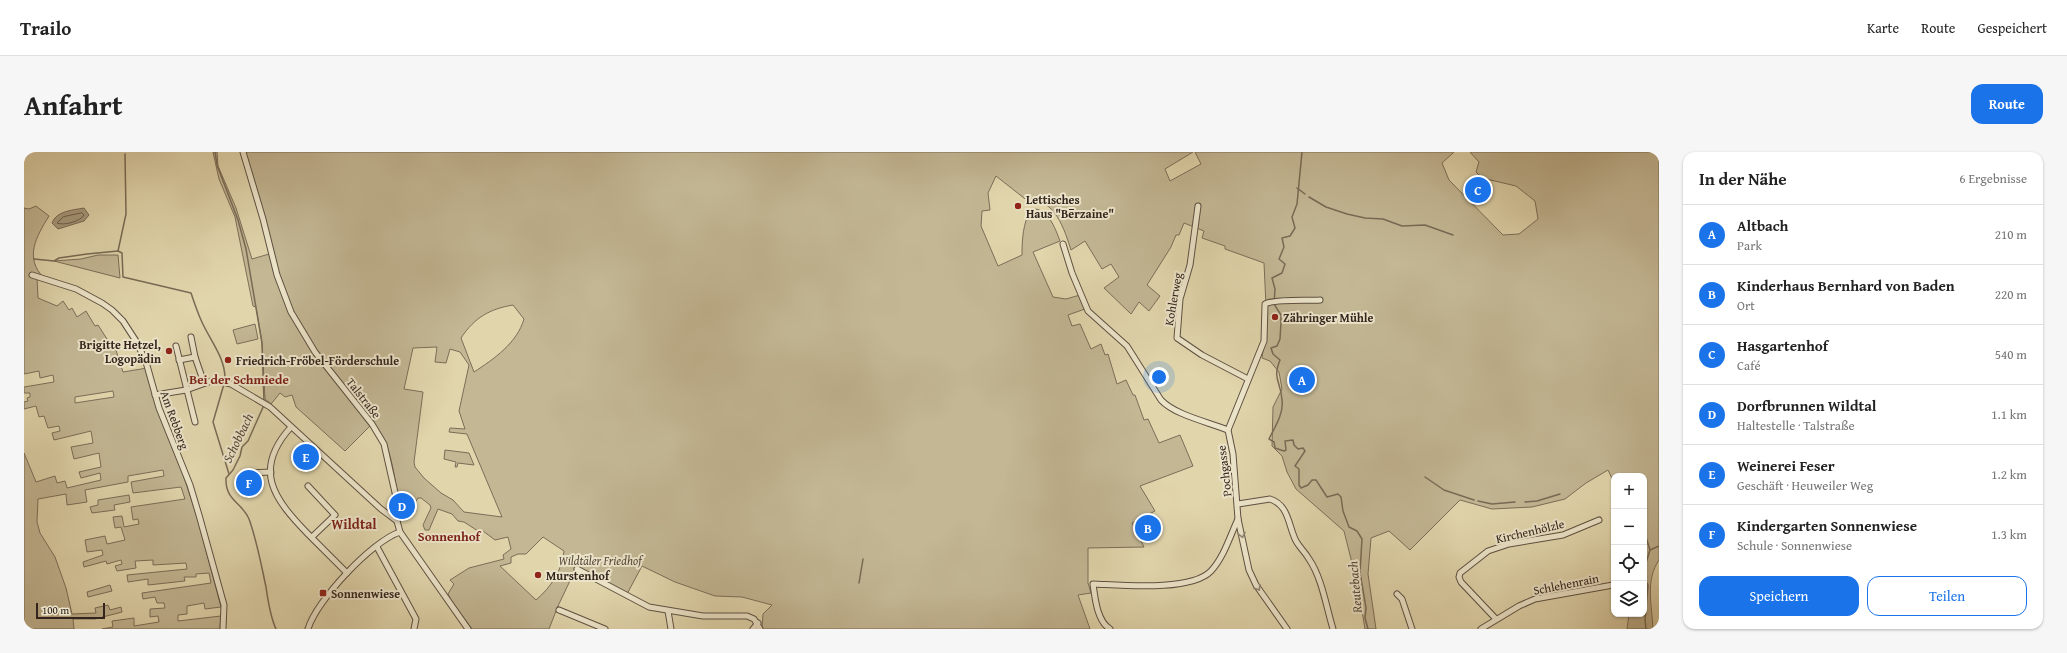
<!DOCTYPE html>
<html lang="de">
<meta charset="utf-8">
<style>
:root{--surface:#fff;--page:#f6f6f6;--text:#222;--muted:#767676;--line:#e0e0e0;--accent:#1a73e8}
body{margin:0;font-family:"Gentium Book Plus",serif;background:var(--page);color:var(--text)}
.controls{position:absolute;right:12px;bottom:12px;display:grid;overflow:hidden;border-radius:8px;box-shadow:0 1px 3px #0004}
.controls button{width:36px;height:36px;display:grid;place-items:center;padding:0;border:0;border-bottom:1px solid var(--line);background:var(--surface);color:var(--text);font:20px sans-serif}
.scale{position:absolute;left:12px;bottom:10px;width:69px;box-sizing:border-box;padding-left:4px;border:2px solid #33251e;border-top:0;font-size:11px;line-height:14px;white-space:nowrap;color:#33251e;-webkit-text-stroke:3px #ece4c9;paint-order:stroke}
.you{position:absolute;left:1135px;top:225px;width:14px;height:14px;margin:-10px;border:3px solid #fff;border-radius:50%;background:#1a73e8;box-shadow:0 0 0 6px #1a73e833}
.badge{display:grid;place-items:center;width:26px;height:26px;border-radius:50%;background:var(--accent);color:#fff;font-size:13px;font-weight:700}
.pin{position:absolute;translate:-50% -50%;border:2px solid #fff;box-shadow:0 1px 4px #0006}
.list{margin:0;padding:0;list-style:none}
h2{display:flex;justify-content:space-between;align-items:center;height:52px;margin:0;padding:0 16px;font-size:17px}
h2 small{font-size:13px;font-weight:400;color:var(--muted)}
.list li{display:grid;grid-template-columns:26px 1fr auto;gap:12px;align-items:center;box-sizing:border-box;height:60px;padding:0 16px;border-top:1px solid var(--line)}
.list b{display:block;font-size:15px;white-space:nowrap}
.list p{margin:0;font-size:13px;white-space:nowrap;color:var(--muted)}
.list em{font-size:13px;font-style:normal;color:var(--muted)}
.actions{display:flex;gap:8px;padding:12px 16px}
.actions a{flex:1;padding:9px 0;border:1px solid var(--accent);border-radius:12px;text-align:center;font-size:14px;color:var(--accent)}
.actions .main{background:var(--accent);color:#fff}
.icon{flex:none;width:22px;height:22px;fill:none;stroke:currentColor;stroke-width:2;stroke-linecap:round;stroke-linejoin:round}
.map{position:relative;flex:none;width:1635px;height:477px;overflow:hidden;border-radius:12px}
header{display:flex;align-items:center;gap:24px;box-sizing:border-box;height:56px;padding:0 20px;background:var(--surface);border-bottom:1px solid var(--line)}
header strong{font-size:19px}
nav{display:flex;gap:22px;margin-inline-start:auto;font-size:14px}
.intro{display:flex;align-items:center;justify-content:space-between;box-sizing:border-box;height:96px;padding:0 24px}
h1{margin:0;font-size:28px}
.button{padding:10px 18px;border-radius:12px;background:var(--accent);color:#fff;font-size:14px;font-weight:700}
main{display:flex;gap:24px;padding:0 24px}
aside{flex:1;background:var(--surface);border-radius:12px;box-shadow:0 1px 3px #0004}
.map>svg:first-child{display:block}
</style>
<header>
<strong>Trailo</strong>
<nav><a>Karte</a><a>Route</a><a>Gespeichert</a></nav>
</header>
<div class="intro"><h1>Anfahrt</h1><a class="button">Route</a></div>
<main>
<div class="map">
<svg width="1635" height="477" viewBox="0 0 1635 477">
<rect width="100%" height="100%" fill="#e1d5ac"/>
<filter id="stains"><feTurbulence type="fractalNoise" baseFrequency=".005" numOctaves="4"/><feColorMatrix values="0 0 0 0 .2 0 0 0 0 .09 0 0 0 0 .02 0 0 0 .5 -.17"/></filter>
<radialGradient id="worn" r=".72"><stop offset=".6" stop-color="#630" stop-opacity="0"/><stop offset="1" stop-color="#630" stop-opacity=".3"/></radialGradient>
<g fill="#c3b794" stroke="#7b6e59" fill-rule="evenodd">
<path d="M189 0H193L194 14 212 56 228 107 245 102 238 67 217 0H1169L1141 17 1146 29 1177 12 1171 0H1430L1418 11 1425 28 1479 83 1495 82 1514 67 1511 49 1492 34 1458 26 1452 20 1455 10 1446 0H1635V408C1621 428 1628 454 1629 477H1603L1605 462H1620V324H1590V331L1584 318 1562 331 1541 347 1508 355 1468 357 1436 348 1386 398 1365 379 1347 386 1344 422 1352 477H1341L1334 435 1320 379 1272 337 1263 320 1258 304 1248 294 1249 255 1258 237 1255 220 1246 209 1238 206 1241 184 1242 154 1240 111 1201 97V94L1178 86 1180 79 1160 71 1155 83H1152L1147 95 1123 133 1136 144 1125 159 1115 150 1107 162 1080 136 1095 125 1087 112 1078 117 1061 89 1047 98C1041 79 1030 44 1005 50L972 24 964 41 966 58 958 59 957 74 974 114 998 103C998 87 999 71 1007 57 1024 55 1031 76 1036 89L1009 100 1029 145 1042 147 1056 143 1061 157 1044 163 1048 174 1056 172 1067 197 1077 192 1081 203 1084 202 1093 232 1102 228 1109 243H1111L1120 268 1124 267 1135 291 1156 283 1169 314 1116 334 1131 359 1108 371 1120 395 1064 396V431L1067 441 1054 443 1066 477H738L739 462 748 453 718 445 691 444 651 430 618 414 603 442 553 414 534 454 525 477H448L427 448 424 442 430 432 426 428 445 416 480 407 479 403 487 397 484 385 471 388 459 379 457 381 440 370 434 369 428 362 414 357 405 378H401L399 373 407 356 406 353 397 346H394L390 352 374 343C368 315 368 295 349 271L321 299 272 255 268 243 261 245 256 241 247 252 241 247 238 191 232 155 229 154 211 65 195 27ZM489 153 500 167C493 191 470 207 450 220L437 186C451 165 466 157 489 153ZM413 195 411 210 422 211 426 197 436 200 445 213 435 259 441 277 426 276 425 280 443 282 478 365 440 360 429 348 417 341 400 326 391 315 390 310 399 240 380 237 389 196ZM519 385 540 399C538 419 527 435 512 448L476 414 487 411V405L494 402H502Z"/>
<path d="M12 54 25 64C12 85 0 106 20 126H13L14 146 33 154 39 149 45 158 48 156 53 165 62 159 71 174 74 173 85 190 89 189 99 220 123 216 173 364 197 455 181 457 180 451 163 454V462L154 463V469L197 464 196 477H78L89 475 88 469 110 466V474L135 470 134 464 126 465V457L141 456 140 451H133L131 445 119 447 118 441 187 431 185 421 172 422V425H160L161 429 124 433V427L104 430 103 423 163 417 162 411 129 413V408L111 409 112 416 93 419 91 414 98 412 97 408 83 412 82 409 60 415 59 410 79 403 78 398 63 400 61 388 81 384 83 392 101 388 97 375 91 376 89 365 98 364 100 375 115 372 114 367 109 368 107 355 161 347 157 335 109 341 107 330 140 324 139 318 104 324V330L61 338 63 350 43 353 42 342 14 347 13 370 16 381 31 405 42 436 48 462 72 461 71 456 84 453 86 458 97 455 98 460 71 467H49L50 477H0V301L12 330 31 324 33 331 41 329 43 336 77 328 76 321 57 326 55 320 77 315 75 301 50 307 47 295 69 291 67 279 30 288 28 281 36 279 35 274 24 276 20 264 15 265 12 254 0 257V250L4 249 3 246 6 245V241H0V235L30 230 29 223 16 226 15 219 0 222V56L5 57ZM89 239 90 245 51 251V245Z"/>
<path d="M74 103H94L96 126 30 109 57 107Z"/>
<path d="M231 172 234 187 213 192 209 178Z"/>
<path d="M421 298 445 301 450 313 434 311 433 315H431L432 310 420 307Z"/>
<path d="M105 343 106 350 90 353 91 358 68 361 66 355 74 353V348Z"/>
<path d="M86 433 88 439 64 445 63 440Z"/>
</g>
<path fill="#a6997c" stroke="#786b56" d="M60 56 65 63 60 69 34 77 28 71C32 59 49 58 60 56Z"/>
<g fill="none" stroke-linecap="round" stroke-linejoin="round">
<path stroke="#6c5f4d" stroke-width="1" d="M58 61 60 63C57 69 40 74 33 71L39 65Z"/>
<g stroke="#786b56" stroke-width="1.5">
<path d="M191 0 193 13 214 68 222 97 238 191 240 250"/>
<path d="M1278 0 1273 52 1268 65 1271 76 1266 84 1258 86 1260 95 1255 107 1261 112 1258 121 1248 126 1251 137 1250 152 1257 163V170L1256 187 1253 194 1247 196 1249 202 1256 208C1248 228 1257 229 1258 248 1260 261 1251 275 1245 287L1250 290 1251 296 1260 299 1262 298 1261 289 1269 288 1270 293 1274 297 1279 296 1281 299 1271 314 1275 317V333L1277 336 1284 333 1288 328H1292L1303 345 1314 342 1317 345 1319 359 1325 375 1333 379 1338 387 1336 420 1342 456 1341 466 1344 477"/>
<path d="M101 2 102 62 94 99 98 101 99 125 167 141C170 150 173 159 177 168 185 187 201 205 201 226"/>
<path d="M1273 36 1281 42"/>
<path d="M1285 45 1302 55 1323 62 1341 66 1359 67 1378 74 1401 73 1429 83"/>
<path d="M10 107 30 109 35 106 63 102 94 99"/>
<path d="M200 232 189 270 205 322"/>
<path d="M240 253 224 289 218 295 216 304 209 318 202 326C201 349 218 350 225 367 233 389 237 412 242 435 244 449 246 464 252 477"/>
<path d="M1401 325 1420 338 1450 348"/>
<path d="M1454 349 1468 352 1491 350"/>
<path d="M1501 350 1513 349 1536 342"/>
<path d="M1620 379 1626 398 1621 414"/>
<path d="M1626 398 1635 394"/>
<path d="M1620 426 1624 433 1621 467 1622 477"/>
<path d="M835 431 839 407"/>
</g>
<g stroke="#5e5142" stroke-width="7">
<g id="minor">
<path d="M219 0 239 67 253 123 267 160 291 200 348 272 360 292 372 345 373 369 376 380 444 477"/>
<path d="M1174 54 1166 113 1156 147 1153 186 1178 203 1224 227"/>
<path d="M1039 92 1048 121 1064 159 1103 194 1137 248C1151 263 1184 270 1204 278"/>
<path d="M8 123 52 137 78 151 88 158 99 169 112 189 122 210 135 256 166 333 175 363 200 453 199 477"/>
<path d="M167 185 171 205 180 231"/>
<path d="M152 194 171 270"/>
<path d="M155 208 171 205"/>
<path d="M131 243 162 238 190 228 207 232 246 255 357 357 373 369"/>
<path d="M267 275C228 318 250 347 284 382 297 395 310 408 323 421"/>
<path d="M223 321 247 320"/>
<path d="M284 334 311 363 288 385"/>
<path d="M1214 352 1246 347C1265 353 1264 373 1272 389 1276 396 1281 400 1285 407 1298 426 1302 454 1309 477"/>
<path d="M353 395 392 467 390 477"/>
<path d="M553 417 625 455 679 464H723L730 467 736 477"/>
<path d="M1373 442 1378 447 1388 477"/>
<path d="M535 458 581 477"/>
<path d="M644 459 647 477"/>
<path d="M1472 467 1437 430 1435 425 1436 421 1464 399 1485 392 1539 383 1575 368"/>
<path d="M284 477C292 449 348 389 376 380"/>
<path d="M729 477 734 471"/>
<path d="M1086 477C1073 469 1071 446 1069 432 1096 433 1167 440 1187 419 1200 405 1206 384 1214 367"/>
<path d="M1263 477 1232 433 1225 418 1214 367 1209 302 1204 278 1240 189 1241 152C1249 147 1284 149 1296 148"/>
<path d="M1457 477 1495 454 1511 447 1589 433"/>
</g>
</g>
<use href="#minor" stroke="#ece4c9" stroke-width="5"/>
</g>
<defs><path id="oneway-chevron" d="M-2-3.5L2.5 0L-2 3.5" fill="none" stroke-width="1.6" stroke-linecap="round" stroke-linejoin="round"/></defs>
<g stroke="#908474">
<use href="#oneway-chevron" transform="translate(1218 383) rotate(78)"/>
<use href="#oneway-chevron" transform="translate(1234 436) rotate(58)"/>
</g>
<g fill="#8f2418" stroke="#ece4c9" stroke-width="1.5">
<circle cx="994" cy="54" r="4"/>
<circle cx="1251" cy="165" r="4"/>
<circle cx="145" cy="199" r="4"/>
<circle cx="204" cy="208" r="4"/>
<circle cx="514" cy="423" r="4"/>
<rect x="295" y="437" width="8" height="8" rx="2"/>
</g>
<g text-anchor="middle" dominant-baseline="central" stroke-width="4" stroke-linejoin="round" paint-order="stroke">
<g font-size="12" font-weight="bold" fill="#33251e" stroke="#ece4c9" text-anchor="start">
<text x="1002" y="47">Lettisches<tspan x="1002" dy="14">Haus "Bērzaine"</tspan></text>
<text x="1259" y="165">Zähringer Mühle</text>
<text x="137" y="192" text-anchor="end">Brigitte Hetzel,<tspan x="137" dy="14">Logopädin</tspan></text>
<text x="212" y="208">Friedrich-Fröbel-Förderschule</text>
<text x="522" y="423">Murstenhof</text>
<text x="307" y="441">Sonnenwiese</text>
</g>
<g font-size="12" fill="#33251e" stroke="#ece4c9">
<text transform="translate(1149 147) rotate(-80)">Kohlerweg</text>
<text transform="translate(340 246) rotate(52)">Talstraße</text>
<text transform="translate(151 268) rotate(70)">Am Rebberg</text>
<text transform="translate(1200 319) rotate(-97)">Pochgasse</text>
<text transform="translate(1506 379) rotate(-13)">Kirchenhölzle</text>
<text transform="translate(1542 432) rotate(-11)">Schlehenrain</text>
</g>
<g font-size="12" font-style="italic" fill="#574a3c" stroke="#ece4c9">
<text x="576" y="408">Wildtäler Friedhof</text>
</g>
<g font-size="13" font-weight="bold" fill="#7a1f14" stroke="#ece4c9">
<text x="215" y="227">Bei der Schmiede</text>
<text x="425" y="384">Sonnenhof</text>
</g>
<g font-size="13" font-style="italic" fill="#56483a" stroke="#ece4c9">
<text transform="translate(214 286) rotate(-64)">Schobbach</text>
<text transform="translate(1331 435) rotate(-95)">Reutebach</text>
</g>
<g font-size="14" font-weight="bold" fill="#7a1f14" stroke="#ece4c9">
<text x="330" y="372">Wildtal</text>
</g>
</g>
<rect width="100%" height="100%" filter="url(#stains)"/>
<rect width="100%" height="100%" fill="url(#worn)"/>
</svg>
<div class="controls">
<button>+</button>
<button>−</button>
<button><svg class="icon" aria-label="locate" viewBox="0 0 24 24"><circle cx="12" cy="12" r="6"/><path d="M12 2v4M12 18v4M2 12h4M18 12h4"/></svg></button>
<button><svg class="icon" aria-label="layers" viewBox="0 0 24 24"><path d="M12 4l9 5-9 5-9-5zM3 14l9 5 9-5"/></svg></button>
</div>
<div class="scale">100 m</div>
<div class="you"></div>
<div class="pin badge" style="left:1278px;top:228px">A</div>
<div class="pin badge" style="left:1124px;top:376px">B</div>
<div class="pin badge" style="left:1454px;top:38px">C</div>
<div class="pin badge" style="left:378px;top:354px">D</div>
<div class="pin badge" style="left:282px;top:305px">E</div>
<div class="pin badge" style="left:225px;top:331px">F</div>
</div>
<aside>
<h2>In der Nähe<small>6 Ergebnisse</small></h2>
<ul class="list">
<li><span class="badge">A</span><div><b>Altbach</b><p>Park</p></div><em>210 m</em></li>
<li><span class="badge">B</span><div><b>Kinderhaus Bernhard von Baden</b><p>Ort</p></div><em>220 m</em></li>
<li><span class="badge">C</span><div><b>Hasgartenhof</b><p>Café</p></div><em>540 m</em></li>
<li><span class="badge">D</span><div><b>Dorfbrunnen Wildtal</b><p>Haltestelle · Talstraße</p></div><em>1.1 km</em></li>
<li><span class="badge">E</span><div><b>Weinerei Feser</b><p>Geschäft · Heuweiler Weg</p></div><em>1.2 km</em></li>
<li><span class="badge">F</span><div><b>Kindergarten Sonnenwiese</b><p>Schule · Sonnenwiese</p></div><em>1.3 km</em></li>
</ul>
<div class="actions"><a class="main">Speichern</a><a>Teilen</a></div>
</aside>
</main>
